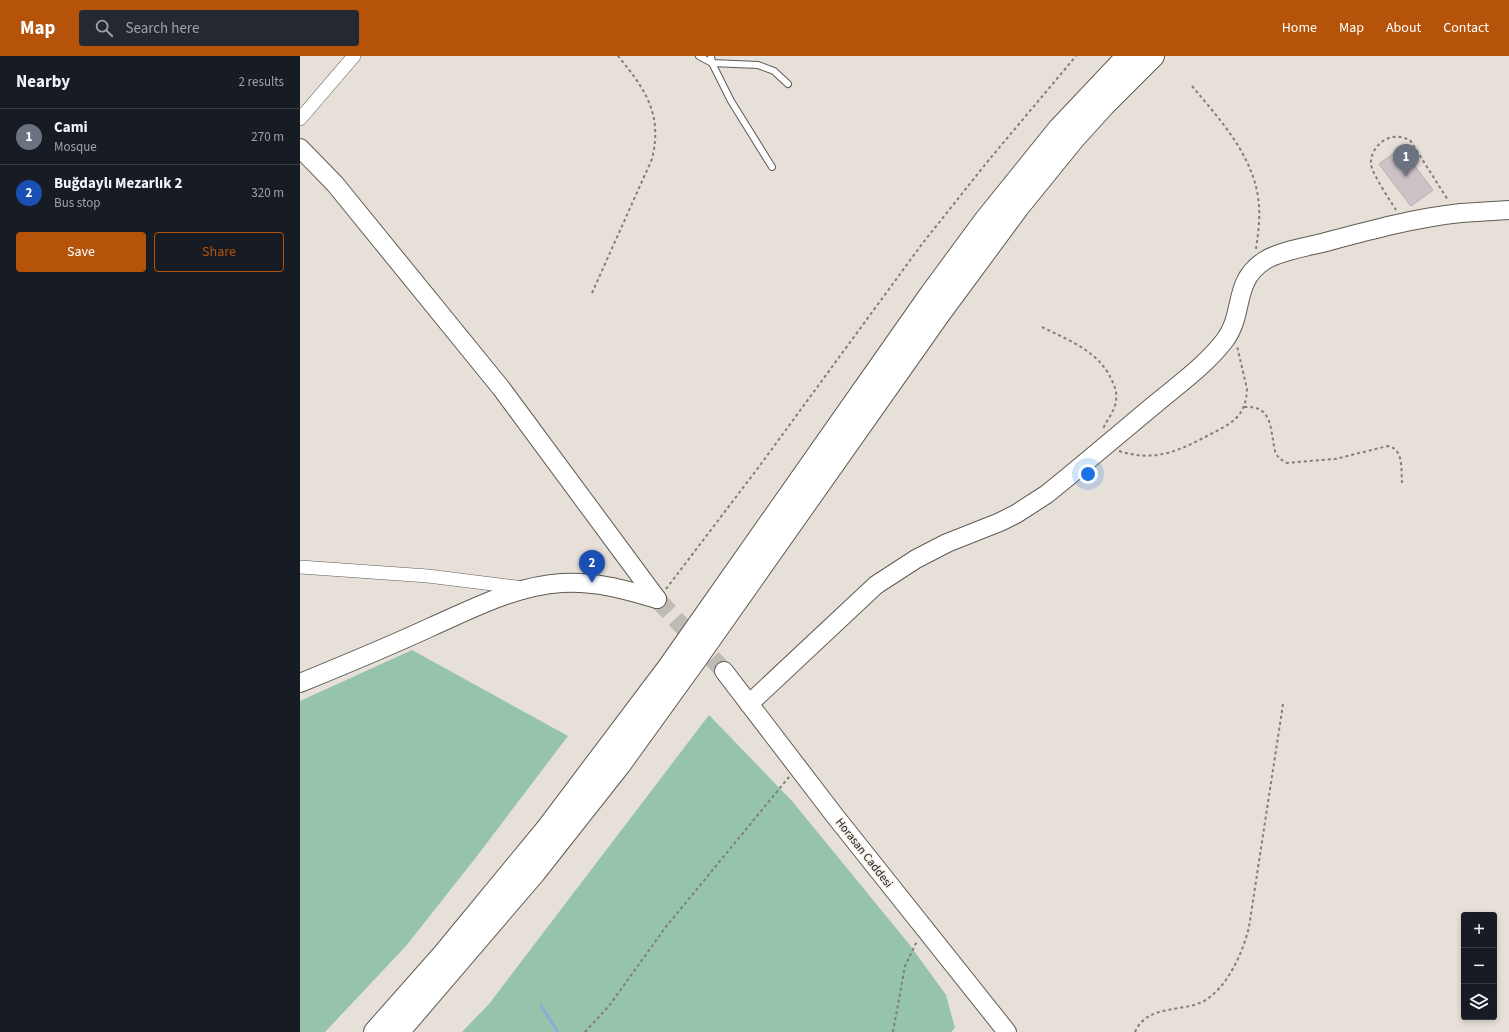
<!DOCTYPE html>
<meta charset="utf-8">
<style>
:root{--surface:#171b24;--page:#242831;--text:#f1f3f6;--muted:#9ea1a6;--line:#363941;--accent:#b45309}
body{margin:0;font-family:"Source Sans 3",sans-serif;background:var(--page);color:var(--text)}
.controls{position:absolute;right:12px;bottom:12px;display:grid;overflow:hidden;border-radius:4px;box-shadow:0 2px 6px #0003}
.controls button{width:36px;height:36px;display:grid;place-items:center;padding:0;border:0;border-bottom:1px solid var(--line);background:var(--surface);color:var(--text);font:20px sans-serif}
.you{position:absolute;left:788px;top:418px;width:14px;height:14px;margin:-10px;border:3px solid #fff;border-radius:50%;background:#1a73e8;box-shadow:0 0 0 6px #1a73e833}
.badge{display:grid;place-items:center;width:26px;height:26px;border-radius:50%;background:var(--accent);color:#fff;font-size:13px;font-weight:700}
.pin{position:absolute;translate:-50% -33px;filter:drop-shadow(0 1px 2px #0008)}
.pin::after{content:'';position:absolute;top:21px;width:14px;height:12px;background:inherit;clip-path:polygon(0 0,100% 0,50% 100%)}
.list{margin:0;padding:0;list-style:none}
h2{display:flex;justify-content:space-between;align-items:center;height:52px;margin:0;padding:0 16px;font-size:17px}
h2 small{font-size:13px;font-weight:400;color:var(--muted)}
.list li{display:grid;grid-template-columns:26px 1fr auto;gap:12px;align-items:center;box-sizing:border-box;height:56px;padding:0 16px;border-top:1px solid var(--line)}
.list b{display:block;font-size:15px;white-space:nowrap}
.list p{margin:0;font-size:13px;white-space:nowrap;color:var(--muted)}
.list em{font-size:13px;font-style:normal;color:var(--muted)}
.actions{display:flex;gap:8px;padding:12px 16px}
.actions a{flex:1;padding:9px 0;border:1px solid var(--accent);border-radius:4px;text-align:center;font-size:14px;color:var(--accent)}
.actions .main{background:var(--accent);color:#fff}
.icon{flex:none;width:22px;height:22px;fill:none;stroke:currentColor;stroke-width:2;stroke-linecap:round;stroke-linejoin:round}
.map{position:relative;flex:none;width:1209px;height:976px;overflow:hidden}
header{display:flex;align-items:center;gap:24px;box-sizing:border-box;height:56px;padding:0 20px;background:var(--accent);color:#fff}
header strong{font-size:19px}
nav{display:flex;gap:22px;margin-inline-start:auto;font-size:14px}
.search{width:280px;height:36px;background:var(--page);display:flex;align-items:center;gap:10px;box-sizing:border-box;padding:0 14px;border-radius:4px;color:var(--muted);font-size:15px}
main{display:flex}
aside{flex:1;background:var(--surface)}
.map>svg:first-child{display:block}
</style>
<header>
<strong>Map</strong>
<div class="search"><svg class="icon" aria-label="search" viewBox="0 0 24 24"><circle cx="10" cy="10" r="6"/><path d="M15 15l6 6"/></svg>Search here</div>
<nav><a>Home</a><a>Map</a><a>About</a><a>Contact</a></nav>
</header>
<main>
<aside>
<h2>Nearby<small>2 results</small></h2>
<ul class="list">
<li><span class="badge" style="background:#6b7280">1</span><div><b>Cami</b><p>Mosque</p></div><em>270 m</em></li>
<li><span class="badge" style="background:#1a4fb4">2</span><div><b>Buğdaylı Mezarlık 2</b><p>Bus stop</p></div><em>320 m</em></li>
</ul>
<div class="actions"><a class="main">Save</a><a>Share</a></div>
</aside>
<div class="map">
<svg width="1209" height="976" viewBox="0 0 1209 976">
<rect width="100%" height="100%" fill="#e6e0d8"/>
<g fill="#96c3ac">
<path d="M112 594 268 680 177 800 106 890 25 976H0V645Z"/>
<path d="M409 659 492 745 609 888 646 939 655 972 651 976H162L189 948Z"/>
</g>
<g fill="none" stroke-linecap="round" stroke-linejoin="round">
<path stroke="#89adda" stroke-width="3" d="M241 950 258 976"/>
</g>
<path fill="#cdc3c7" stroke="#b7acb0" d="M1101 92 1133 134 1111 150 1079 108Z"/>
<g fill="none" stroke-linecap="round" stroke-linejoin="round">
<path stroke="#bfbab3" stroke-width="18" stroke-dasharray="18 9" stroke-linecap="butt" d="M357 543 424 615"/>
<g stroke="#605b54" stroke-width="8">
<g id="lane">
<path d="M399 0 412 7 431 45 472 111"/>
<path d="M411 0 412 7 458 9 474 15 488 28"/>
</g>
</g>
<g stroke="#605b54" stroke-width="14">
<g id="street">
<path d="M0 63 54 0"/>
<path d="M0 511 128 520 224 532"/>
</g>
</g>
<g stroke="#605b54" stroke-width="20">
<g id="secondary">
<path d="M0 92 35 128 201 332 357 543"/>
<path d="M424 615 535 760 707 976"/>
<path d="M0 627C44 609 88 591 131 571 174 552 215 530 262 527 296 525 326 534 357 543"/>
<path d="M449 648 576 529 616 503 647 487 700 466 716 458 747 438C783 409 818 379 854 349 878 329 906 309 925 284 945 257 932 226 964 205 977 196 1005 191 1022 187 1067 175 1114 162 1161 157 1177 156 1193 155 1209 154"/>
</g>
</g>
<g stroke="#605b54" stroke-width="24">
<g id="highway">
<path d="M75 976 144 898 247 773 369 611 631 238 684 166 759 73 828 0"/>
<path d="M98 976 234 817 320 708 395 604 639 258 718 151 774 82 803 50 853 0"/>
</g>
</g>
<g stroke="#817d78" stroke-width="2" stroke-dasharray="3 3" stroke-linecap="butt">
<path d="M892 30C921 65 955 101 959 149 960 164 958 179 956 193"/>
<path d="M1096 154C1091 146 1071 116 1071 108 1070 99 1076 90 1083 85 1092 79 1101 80 1110 84L1148 144"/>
<path d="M292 237 352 103C363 58 345 33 318 0"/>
<path d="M742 271C770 285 801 296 813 327 816 333 817 339 816 345 815 355 807 363 803 373"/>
<path d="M944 351C973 349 970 373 975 395 977 401 981 404 987 407L1035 403 1088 390C1104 393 1101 414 1102 427"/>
<path d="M819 395C853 406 877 396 907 380 930 368 946 362 947 333L937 290"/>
<path d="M366 533 458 412 622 188 688 105 776 0"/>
<path d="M285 976 309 950 365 872 489 721"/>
<path d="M593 976 605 910 617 885"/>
<path d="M835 976C847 948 881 957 904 945 928 931 943 896 949 871L983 648"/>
</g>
<use href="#lane" stroke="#fff" stroke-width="6"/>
<use href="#street" stroke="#fff" stroke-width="13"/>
<use href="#secondary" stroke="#fff" stroke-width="18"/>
<use href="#highway" stroke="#fff" stroke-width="22"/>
</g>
<g text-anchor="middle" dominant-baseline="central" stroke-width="3" stroke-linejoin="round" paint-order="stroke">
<g font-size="12" fill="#252320" stroke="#f4eee5">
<text transform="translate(564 797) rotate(52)">Horasan Caddesi</text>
</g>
</g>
</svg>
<div class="controls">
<button>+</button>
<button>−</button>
<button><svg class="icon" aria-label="layers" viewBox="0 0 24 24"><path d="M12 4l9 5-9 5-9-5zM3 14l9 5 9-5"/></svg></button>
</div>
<div class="you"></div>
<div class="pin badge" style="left:1106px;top:121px;background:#6b7280">1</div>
<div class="pin badge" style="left:292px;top:527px;background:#1a4fb4">2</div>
</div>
</main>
